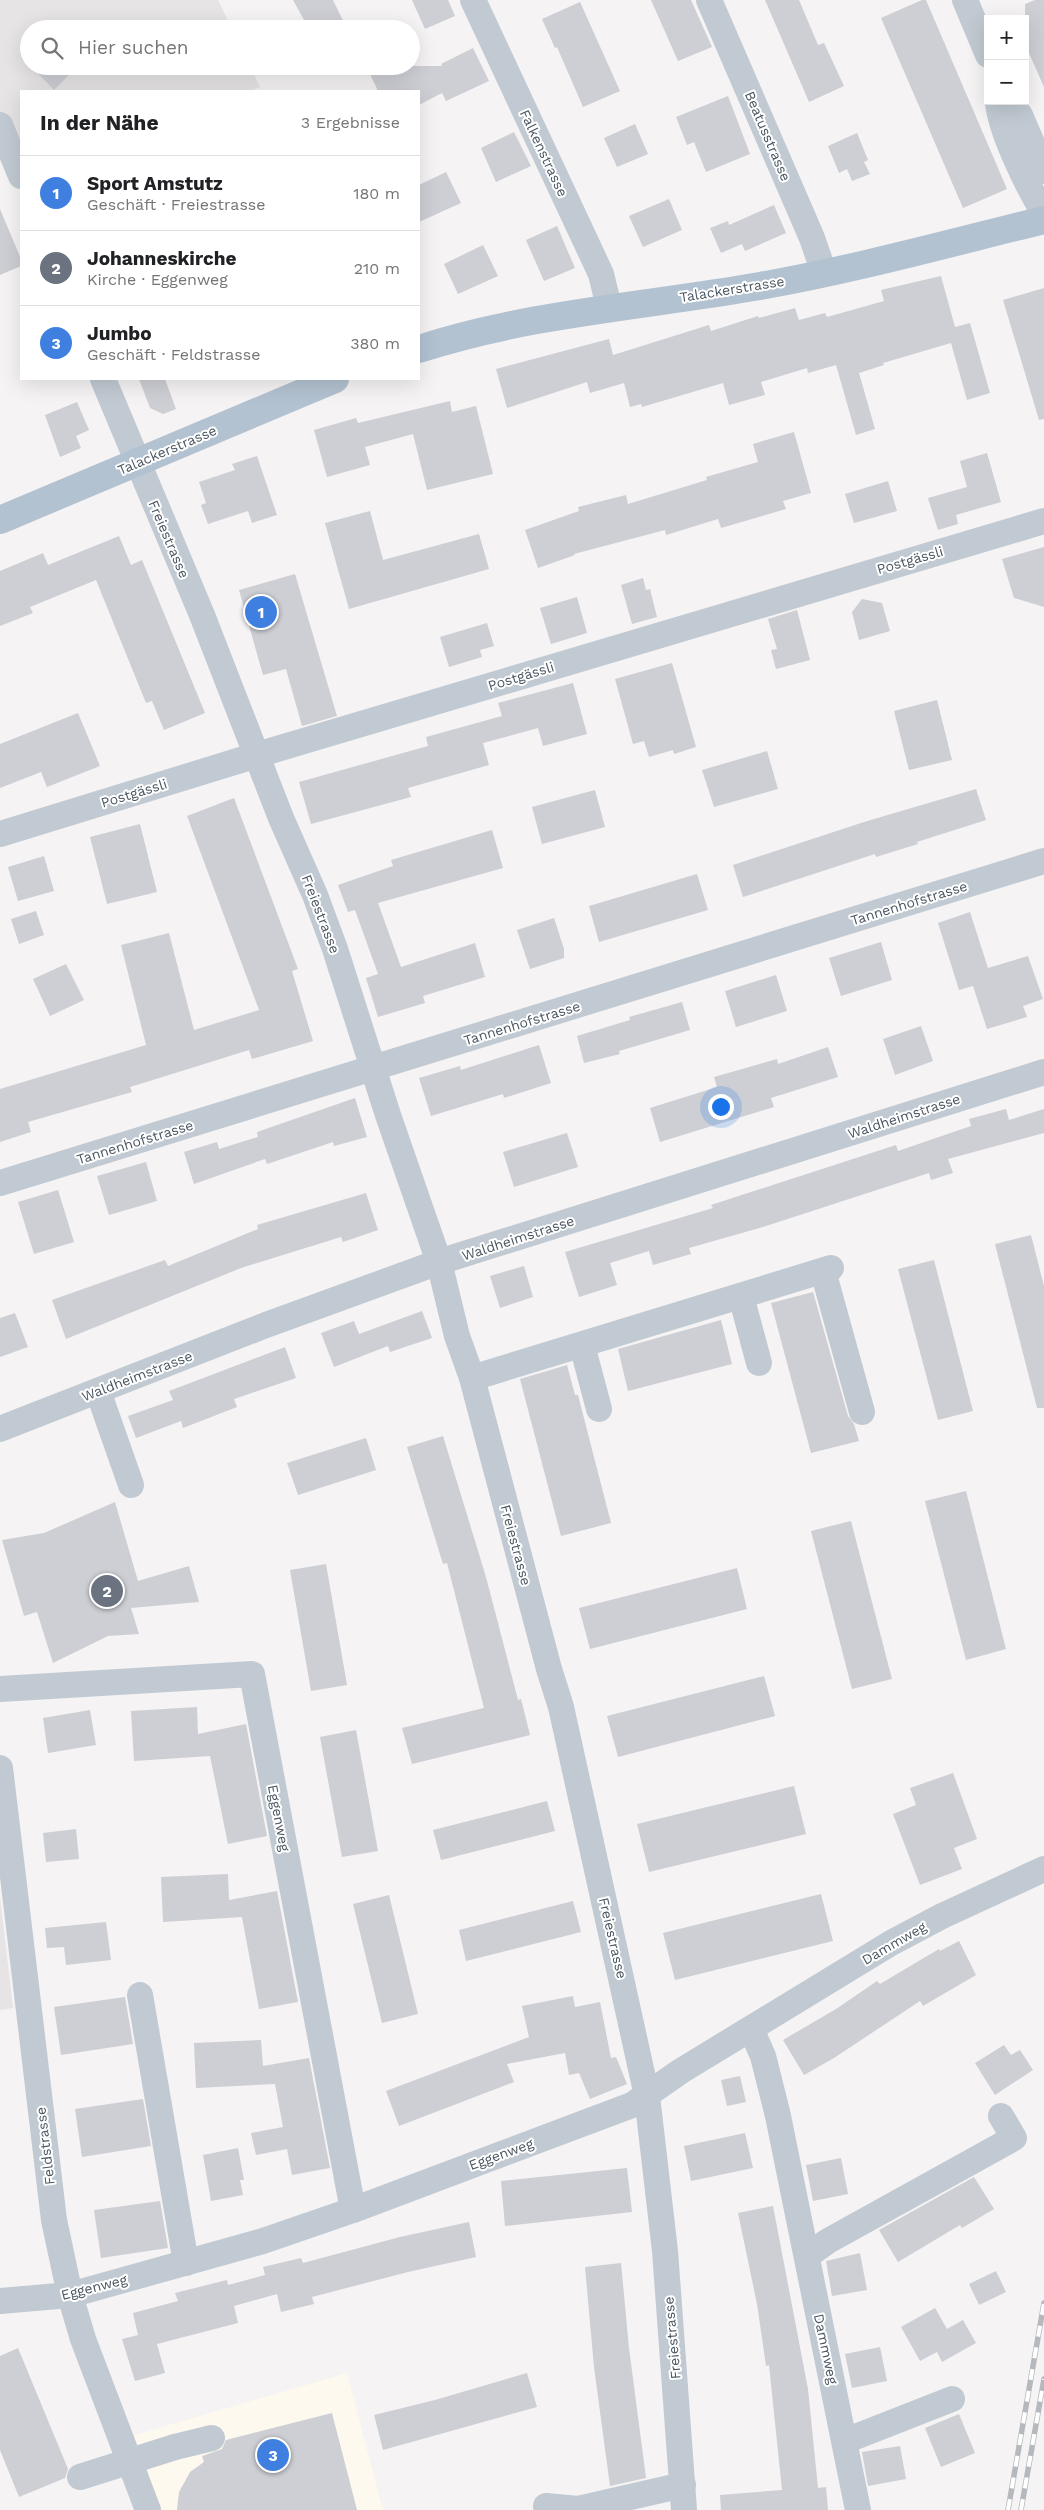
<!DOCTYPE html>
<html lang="de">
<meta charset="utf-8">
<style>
:root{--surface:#fff;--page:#f6f6f6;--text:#202124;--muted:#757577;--line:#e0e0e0;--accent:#0b8043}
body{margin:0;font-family:"Work Sans",sans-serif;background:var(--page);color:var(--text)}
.controls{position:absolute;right:15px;top:15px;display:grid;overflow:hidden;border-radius:0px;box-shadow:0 5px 20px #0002}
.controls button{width:45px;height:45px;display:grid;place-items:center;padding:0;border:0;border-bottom:1px solid var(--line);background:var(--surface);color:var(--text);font:25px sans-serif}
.you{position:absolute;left:720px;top:1106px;width:18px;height:18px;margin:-12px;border:4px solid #fff;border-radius:50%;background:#1a73e8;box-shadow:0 0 0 8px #1a73e833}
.badge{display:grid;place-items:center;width:32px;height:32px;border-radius:50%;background:var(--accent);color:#fff;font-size:16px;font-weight:700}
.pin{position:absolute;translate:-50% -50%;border:2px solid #fff;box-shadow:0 1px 5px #0006}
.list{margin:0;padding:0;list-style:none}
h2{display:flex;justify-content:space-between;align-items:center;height:65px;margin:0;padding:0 20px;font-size:21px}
h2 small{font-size:16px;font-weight:400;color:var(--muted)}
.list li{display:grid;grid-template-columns:32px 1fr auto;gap:15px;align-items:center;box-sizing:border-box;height:75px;padding:0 20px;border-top:1px solid var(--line)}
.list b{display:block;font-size:19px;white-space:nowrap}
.list p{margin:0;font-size:16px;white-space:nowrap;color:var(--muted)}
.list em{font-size:16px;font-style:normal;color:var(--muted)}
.icon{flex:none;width:28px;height:28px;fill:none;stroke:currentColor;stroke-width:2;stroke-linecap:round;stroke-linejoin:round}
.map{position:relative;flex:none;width:1044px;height:2510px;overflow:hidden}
.search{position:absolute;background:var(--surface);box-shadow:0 5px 20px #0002;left:20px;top:20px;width:400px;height:55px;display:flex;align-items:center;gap:12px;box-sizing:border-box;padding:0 18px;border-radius:28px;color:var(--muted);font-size:19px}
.panel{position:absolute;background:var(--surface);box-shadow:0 5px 20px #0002;left:20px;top:90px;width:400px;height:290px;border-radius:0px}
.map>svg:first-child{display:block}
</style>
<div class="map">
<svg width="1044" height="2510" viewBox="0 0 1044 2510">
<rect width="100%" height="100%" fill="#f5f3f3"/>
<path fill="#fdf9ef" d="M347 2373 383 2510H148L121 2439Z"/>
<g fill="#e6e4e5">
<path d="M0 0H218L232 29H29V66H250L260 87 250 91H21V176L0 125Z"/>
<path d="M0 1897 13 2008 0 2010Z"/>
</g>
<g fill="#cdcfd5">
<path d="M293 0H333L347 29H309Z"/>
<path d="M412 0H448L455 16 425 29Z"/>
<path d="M651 0H691L712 47 678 61Z"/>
<path d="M765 0H799L818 45 824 43 844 86 809 102Z"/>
<path d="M922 0H926L1007 189 963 208 881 18Z"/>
<path d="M1035 0H1044V87L1025 44V4Z"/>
<path d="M580 2 620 91 583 107 557 47 555 48 542 19Z"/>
<path d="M473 48 489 81 446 101 442 93 419 105V91H378L366 66H442L441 64Z"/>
<path d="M31 66H78L54 90Z"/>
<path d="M728 96 750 154 706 172 694 142 687 145 676 117Z"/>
<path d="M635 124 648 154 617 167 604 138Z"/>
<path d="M514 132 531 166 496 182 481 148Z"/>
<path d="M857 133 868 160 864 162 870 174 852 181 847 169 839 173 828 146Z"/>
<path d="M446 172 461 203 419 222V185Z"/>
<path d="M669 199 682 230 643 247 629 216Z"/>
<path d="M774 205 786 233 745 251 742 244 721 253 710 228 728 221 729 225Z"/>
<path d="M0 209 21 259V266L0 275Z"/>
<path d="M557 226 575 268 544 281 526 240Z"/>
<path d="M483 245 498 276 458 294 444 264Z"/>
<path d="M941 276 955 327 970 323 990 393 967 400 951 343 883 363 884 365 859 373 875 429 856 435 836 365 808 373 807 368 761 382 765 395 729 405 723 383 642 407 641 404 630 407 624 383 590 393 587 382 507 408 496 369 609 339 613 355 709 325 711 331 758 316 759 318 795 308 799 320 825 313 827 317 884 301 881 290Z"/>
<path d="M1044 288V419L1039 420 1003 300Z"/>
<path d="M139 379H165L176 409 163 414 150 408Z"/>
<path d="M450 401 452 412 476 406 493 474 427 490 413 434 365 447 370 465 327 477 314 430 356 418 358 423Z"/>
<path d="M77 402 89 430 76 436 81 448 60 457 45 415Z"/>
<path d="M794 432 811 493 783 501 786 509 721 528 718 519 666 535 665 530 574 554 575 555 538 568 525 530 579 511 578 507 626 495 628 504 707 480 706 477 758 462 753 444Z"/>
<path d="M987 453 1001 502 956 515 958 524 938 530 928 498 967 487 960 461Z"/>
<path d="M257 456 277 515 252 523 248 511 208 524 201 505 206 503 199 482 235 470 232 464Z"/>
<path d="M888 481 897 511 854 523 845 494Z"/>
<path d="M370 511 383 560 479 534 489 569 349 609 325 523Z"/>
<path d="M119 536 131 565 142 560 205 713 164 730 152 701 146 703 96 580 30 607 33 613 0 626V571L43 553 48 565Z"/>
<path d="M1044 547V607L1014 598 1002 559Z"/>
<path d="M295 574 337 716 302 726 286 669 263 675 239 590Z"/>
<path d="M643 578 646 590 650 589 657 617 632 624 621 585Z"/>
<path d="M577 597 587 633 551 644 540 608Z"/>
<path d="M862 599 882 603 890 631 859 640 852 612Z"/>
<path d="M797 610 810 660 776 669 771 650 777 649 768 619Z"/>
<path d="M487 623 494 646 480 650 482 657 449 667 440 637Z"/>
<path d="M672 663 696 747 674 754 673 750 649 757 644 741 633 744 615 679Z"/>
<path d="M573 683 587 734 543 746 538 728 483 743 489 765 408 788 411 797 311 824 299 782 428 746 426 737 502 716 498 703Z"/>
<path d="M937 700 952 760 909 770 894 711Z"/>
<path d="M78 713 100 766 47 787 41 772 0 788V744Z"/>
<path d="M767 751 778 789 714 807 702 770Z"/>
<path d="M976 789 986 820 917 842 918 844 876 857 875 854 743 897 733 865 864 822Z"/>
<path d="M595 790 605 827 542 844 532 807Z"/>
<path d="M234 798 298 969 292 971 313 1041 252 1059 249 1050 169 1075 130 1087 132 1092 28 1122 31 1132 0 1142V1089L146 1045 121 945 169 933 194 1030 259 1010 187 816Z"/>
<path d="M140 824 157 892 107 904 90 837Z"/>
<path d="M492 830 503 868 378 903 401 967 475 943 485 977 423 996 425 1003 378 1017 366 978 378 974 355 910 348 912 338 885 393 866 391 860Z"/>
<path d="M44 856 54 891 18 901 8 867Z"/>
<path d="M697 874 708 910 599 942 589 906Z"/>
<path d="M36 911 44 935 19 944 11 919Z"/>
<path d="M970 912 988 968 1028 956 1043 999 1023 1006 1027 1017 987 1029 973 986 959 990 938 923Z"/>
<path d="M554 918 564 949V958L530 969 517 930Z"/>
<path d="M881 942 892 980 841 996 829 958Z"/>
<path d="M66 964 84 1000 50 1016 33 979Z"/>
<path d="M776 975 787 1011 736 1027 725 991Z"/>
<path d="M682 1002 690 1030 619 1051 620 1054 584 1063 577 1036 630 1020 629 1017Z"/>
<path d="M921 1026 933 1061 895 1075 883 1039Z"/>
<path d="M539 1045 551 1083 504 1098 503 1094 431 1116 419 1078 460 1066 461 1070Z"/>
<path d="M828 1047 838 1077 771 1098 774 1107 660 1142 650 1108 717 1087 714 1077 777 1059 778 1064Z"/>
<path d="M355 1098 367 1137 334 1146 333 1142 267 1164 265 1159 194 1184 184 1152 217 1142 219 1149 258 1137 257 1132Z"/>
<path d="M1006 1109 1009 1120 1044 1109V1133L948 1159 953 1173 931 1180 929 1173 763 1227 689 1248 691 1254 653 1265 649 1251 610 1263 617 1285 579 1297 565 1252 713 1208 711 1205 896 1145 898 1151 971 1126 969 1119Z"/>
<path d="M567 1133 578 1167 514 1187 503 1152Z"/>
<path d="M146 1162 157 1201 109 1215 97 1176Z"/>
<path d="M58 1190 74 1242 34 1254 18 1202Z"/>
<path d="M366 1193 378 1230 343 1242 341 1237 241 1268 66 1339 52 1300 165 1260 168 1266 258 1229 257 1225Z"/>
<path d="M1031 1235 1044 1286V1408H1037L995 1244Z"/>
<path d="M934 1260 973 1411 938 1420 898 1269Z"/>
<path d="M524 1266 533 1297 500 1308 490 1276Z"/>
<path d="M813 1292 848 1416 854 1424 859 1441 811 1453 771 1303Z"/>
<path d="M422 1311 432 1338 390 1352 388 1346 334 1367 321 1333 354 1321 359 1334Z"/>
<path d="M15 1313 28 1347 0 1357V1318Z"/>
<path d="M721 1320 732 1364 628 1391 618 1349Z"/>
<path d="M285 1347 296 1378 234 1399 237 1407 183 1428 181 1421 136 1438 128 1416 173 1400 169 1391Z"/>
<path d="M567 1365 575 1395H578L611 1523 561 1536 520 1379Z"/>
<path d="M443 1436 486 1577 518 1700 521 1699 530 1735 412 1764 402 1728 484 1708 447 1563 443 1564 407 1447Z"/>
<path d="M366 1438 376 1470 298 1495 287 1463Z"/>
<path d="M966 1491 1006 1649 966 1660 925 1501Z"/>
<path d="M115 1502 138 1581 189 1566 199 1602 131 1608 139 1634 108 1636 53 1663 37 1612 24 1616 2 1540 44 1533Z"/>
<path d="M851 1521 892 1679 852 1689 811 1531Z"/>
<path d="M326 1564 347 1685 311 1691 290 1570Z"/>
<path d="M737 1568 747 1609 590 1649 579 1608Z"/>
<path d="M764 1676 775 1716 618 1757 607 1716Z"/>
<path d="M197 1707 198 1734 246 1724 267 1836 228 1844 210 1756 134 1761 131 1711Z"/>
<path d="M90 1710 96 1745 48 1753 43 1718Z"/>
<path d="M356 1730 378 1851 342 1857 320 1737Z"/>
<path d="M953 1773 977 1839 954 1848 962 1869 920 1885 893 1814 916 1805 910 1788Z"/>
<path d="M794 1786 806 1834 649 1872 637 1824Z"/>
<path d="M547 1801 555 1831 441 1860 433 1830Z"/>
<path d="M76 1829 79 1859 46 1862 43 1833Z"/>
<path d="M228 1874 229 1900 277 1891 298 2002 259 2009 242 1917 163 1922 161 1877Z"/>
<path d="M821 1894 833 1941 675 1980 663 1933Z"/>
<path d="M389 1895 418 2014 382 2023 353 1904Z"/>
<path d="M573 1901 581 1932 466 1961 459 1930Z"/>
<path d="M106 1922 111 1960 66 1965 64 1947 47 1948 45 1928Z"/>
<path d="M959 1941 976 1975 923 2006 920 2001 834 2058 804 2075 783 2040 836 2009 877 1981 880 1984 939 1949 940 1951Z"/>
<path d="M573 1996 575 2007 600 2002 611 2058 616 2057 627 2084 590 2099 579 2073 569 2075 565 2053 507 2064 514 2082 399 2126 386 2091 529 2037 522 2006Z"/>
<path d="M125 1997 133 2044 61 2055 54 2007Z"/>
<path d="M261 2040 263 2066 309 2058 330 2168 292 2175 287 2149 256 2155 251 2133 283 2127 275 2084 196 2088 194 2043Z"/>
<path d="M1004 2045 1011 2055 1020 2050 1033 2070 995 2095 975 2063Z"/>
<path d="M740 2076 746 2102 727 2106 721 2080Z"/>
<path d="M143 2099 151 2146 82 2157 75 2109Z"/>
<path d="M745 2133 753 2168 691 2181 684 2146Z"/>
<path d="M238 2148 244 2180H240L243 2195 211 2201 203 2155Z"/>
<path d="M841 2158 848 2194 813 2201 806 2165Z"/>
<path d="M627 2168 632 2212 505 2226 501 2181Z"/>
<path d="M974 2177 994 2209 962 2228 960 2225 898 2262 879 2230Z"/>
<path d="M160 2201 168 2248 101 2258 94 2210Z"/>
<path d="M773 2206 808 2389 818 2488 826 2487 828 2510H721L720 2495 782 2490 769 2365 766 2366 757 2304 738 2213Z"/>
<path d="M469 2222 476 2257 408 2272 312 2297 314 2304 281 2312 277 2294 234 2306 238 2323 157 2344 165 2373 135 2381 122 2339 138 2335 133 2313 178 2301 175 2293 227 2280 228 2285 265 2275 263 2267 301 2258 303 2263 400 2237Z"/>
<path d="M860 2253 867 2290 832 2296 826 2261Z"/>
<path d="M621 2263 629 2348 646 2478 610 2486 594 2367 585 2267Z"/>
<path d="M996 2271 1006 2292 979 2305 969 2284Z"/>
<path d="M935 2308 947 2329 963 2320 976 2343 942 2362 937 2352 920 2361 901 2327Z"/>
<path d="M880 2347 887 2381 852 2388 845 2354Z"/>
<path d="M18 2348 68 2469 65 2478 19 2497 0 2450V2356Z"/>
<path d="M527 2373 537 2407 383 2450 374 2415 435 2400Z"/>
<path d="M332 2413 357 2510H177L179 2492 190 2472 204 2462 202 2456 222 2449 226 2440Z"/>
<path d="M959 2414 975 2453 941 2467 925 2428Z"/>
<path d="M900 2446 906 2479 868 2486 862 2452Z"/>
</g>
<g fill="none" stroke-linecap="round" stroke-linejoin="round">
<g stroke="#c1cad2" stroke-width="26">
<path d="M473 0 601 274 609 307"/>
<path d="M709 0 812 238 824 273"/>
<path d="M965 0 988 55"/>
<path d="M998 101C999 129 1029 189 1044 213"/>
<path d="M1020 115 1044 171"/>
<path d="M0 125 21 176"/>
<path d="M103 379 202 615 281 818 315 895 335 949 388 1115 439 1262 457 1336 472 1378 549 1669 561 1707 647 2096 665 2251 684 2510"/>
<path d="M0 834 257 755 1044 521"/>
<path d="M0 1183 1044 861"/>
<path d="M823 1271 862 1412"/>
<path d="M741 1296 759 1363"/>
<path d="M582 1345 599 1409"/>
<path d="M472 1378 831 1268"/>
<path d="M98 1391 131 1485"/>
<path d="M0 1429 266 1325 439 1262 1044 1072"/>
<path d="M0 1689 252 1674 353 2210"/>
<path d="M0 1768 54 2220 70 2295 83 2339 148 2510"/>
<path d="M140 1995 186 2263"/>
<path d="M751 2029 763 2056 778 2116 858 2510"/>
<path d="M807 2256 828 2241 1014 2138 1001 2116"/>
<path d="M0 2301 70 2295 263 2241 353 2210 632 2105 681 2071 891 1943 942 1916 1044 1869"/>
<path d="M845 2441 952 2399"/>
<path d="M80 2477 175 2447 212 2438"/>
<path d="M546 2506 578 2509 683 2485"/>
</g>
<g stroke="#b3c2d1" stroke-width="28">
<path d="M419 349C530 313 646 306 760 286 856 269 950 243 1044 220"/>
<path d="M0 520 335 379"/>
</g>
<g stroke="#b5b8bd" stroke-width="5.5">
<g id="rail">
<path d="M1008 2510 1044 2303"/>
<path d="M1021 2510 1044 2379"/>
</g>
</g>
<use href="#rail" stroke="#fff" stroke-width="4" stroke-dasharray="11" stroke-linecap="butt"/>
</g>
<g text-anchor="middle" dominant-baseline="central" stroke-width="4" stroke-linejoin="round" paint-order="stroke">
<g font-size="14" fill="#4a5661" stroke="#fff">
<text transform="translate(768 136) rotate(67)">Beatusstrasse</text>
<text transform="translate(544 153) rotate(65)">Falkenstrasse</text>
<text transform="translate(732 289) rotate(-9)">Talackerstrasse</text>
<text transform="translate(167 450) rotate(-23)">Talackerstrasse</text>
<text transform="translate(169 539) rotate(67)">Freiestrasse</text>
<text transform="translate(910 560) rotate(-16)">Postgässli</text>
<text transform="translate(521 676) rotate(-17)">Postgässli</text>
<text transform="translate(134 793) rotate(-17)">Postgässli</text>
<text transform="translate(909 903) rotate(-17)">Tannenhofstrasse</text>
<text transform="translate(321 914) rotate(69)">Freiestrasse</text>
<text transform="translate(522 1023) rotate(-17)">Tannenhofstrasse</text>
<text transform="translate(904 1116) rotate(-18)">Waldheimstrasse</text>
<text transform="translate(135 1142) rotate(-17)">Tannenhofstrasse</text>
<text transform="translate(518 1238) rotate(-18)">Waldheimstrasse</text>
<text transform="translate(137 1376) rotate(-21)">Waldheimstrasse</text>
<text transform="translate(516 1545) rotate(75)">Freiestrasse</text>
<text transform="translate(279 1818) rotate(79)">Eggenweg</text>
<text transform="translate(613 1938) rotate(77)">Freiestrasse</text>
<text transform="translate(894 1943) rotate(-30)">Dammweg</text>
<text transform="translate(45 2146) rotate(-97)">Feldstrasse</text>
<text transform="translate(501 2154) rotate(-20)">Eggenweg</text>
<text transform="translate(94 2287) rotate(-14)">Eggenweg</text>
<text transform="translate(672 2338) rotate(-95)">Freiestrasse</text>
<text transform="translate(826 2349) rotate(78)">Dammweg</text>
</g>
</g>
</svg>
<div class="controls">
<button>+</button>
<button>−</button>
</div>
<div class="you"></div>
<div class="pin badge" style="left:261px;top:612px;background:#3f7fe0">1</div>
<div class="pin badge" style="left:107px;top:1591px;background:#6b7280">2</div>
<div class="pin badge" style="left:273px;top:2455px;background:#3f7fe0">3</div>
<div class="search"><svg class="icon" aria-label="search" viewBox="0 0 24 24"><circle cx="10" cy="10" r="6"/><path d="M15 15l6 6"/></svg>Hier suchen</div>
<section class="panel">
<h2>In der Nähe<small>3 Ergebnisse</small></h2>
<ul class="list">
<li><span class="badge" style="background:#3f7fe0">1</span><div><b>Sport Amstutz</b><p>Geschäft · Freiestrasse</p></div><em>180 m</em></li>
<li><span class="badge" style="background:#6b7280">2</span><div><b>Johanneskirche</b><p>Kirche · Eggenweg</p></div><em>210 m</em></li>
<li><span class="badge" style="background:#3f7fe0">3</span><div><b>Jumbo</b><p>Geschäft · Feldstrasse</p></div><em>380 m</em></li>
</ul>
</section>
</div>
